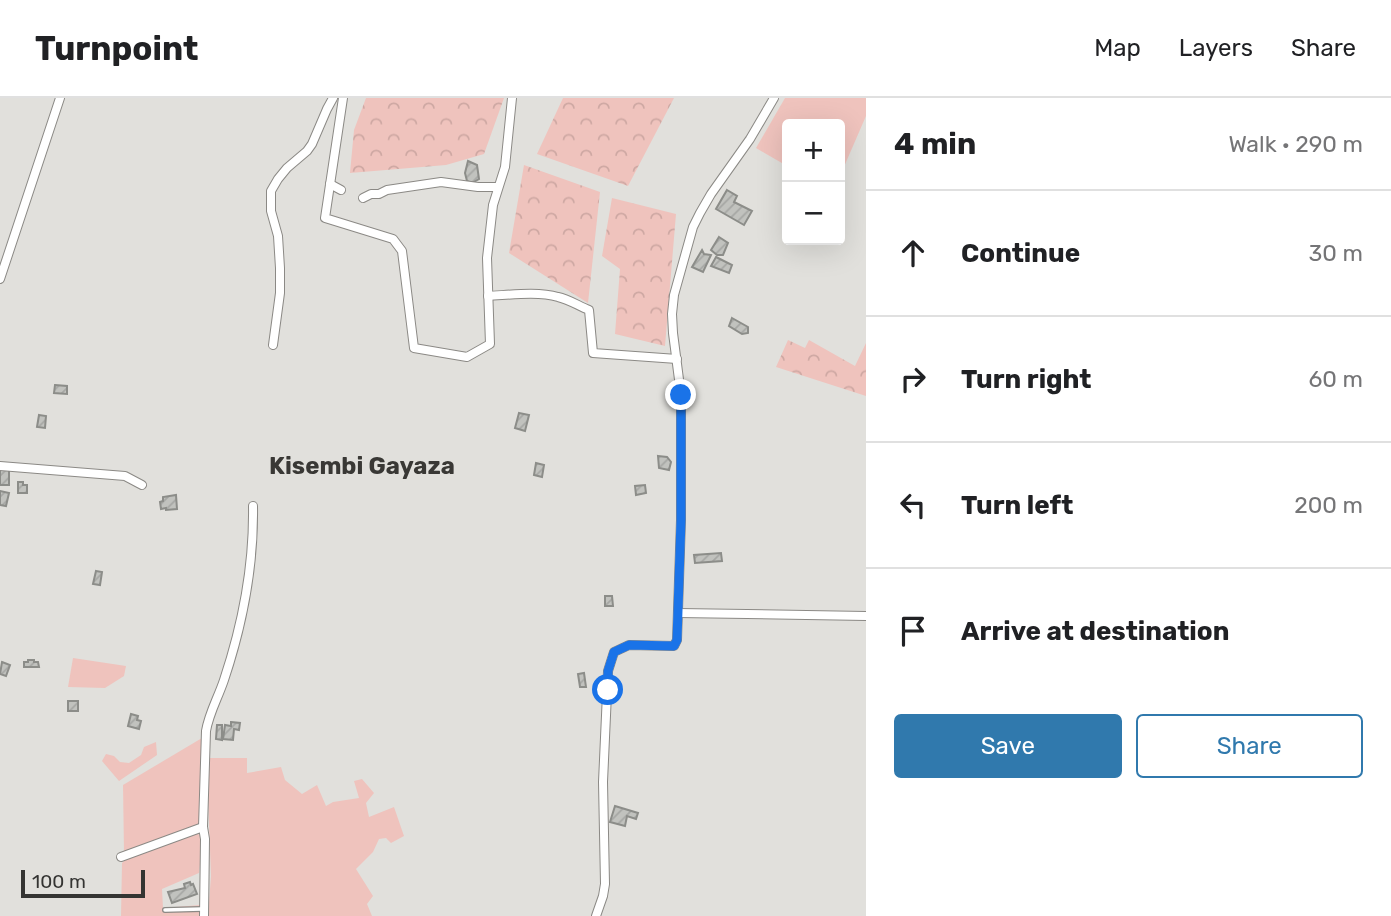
<!DOCTYPE html>
<meta charset="utf-8">
<style>
:root{--surface:#fff;--page:#f2f2f2;--text:#202124;--muted:#757577;--line:#e0e0e0;--accent:#3079ad}
body{margin:0;font-family:Rubik,sans-serif;background:var(--page);color:var(--text)}
.controls{position:absolute;right:21px;top:21px;display:grid;overflow:hidden;border-radius:7px;box-shadow:0 7px 28px #0002}
.controls button{width:63px;height:63px;display:grid;place-items:center;padding:0;border:0;border-bottom:2px solid var(--line);background:var(--surface);color:var(--text);font:35px sans-serif}
.scale{position:absolute;left:21px;bottom:18px;width:124px;box-sizing:border-box;padding-left:7px;border:4px solid #343432;border-top:0;font-size:19px;line-height:24px;white-space:nowrap;color:#343432;-webkit-text-stroke:5px #e1e0dc;paint-order:stroke}
.stop{position:absolute;width:21px;height:21px;margin:-16px;border:5px solid #1a73e8;border-radius:50%;background:#fff}
.stop.end{background:#1a73e8;border-color:#fff;box-shadow:0 2px 7px #0008}
.list{margin:0;padding:0;list-style:none}
h2{display:flex;justify-content:space-between;align-items:center;height:91px;margin:0;padding:0 28px;font-size:30px}
h2 small{font-size:23px;font-weight:400;color:var(--muted)}
.list li{display:grid;grid-template-columns:46px 1fr auto;gap:21px;align-items:center;box-sizing:border-box;height:126px;padding:0 28px;border-top:2px solid var(--line)}
.list b{display:block;font-size:26px;white-space:nowrap}
.list em{font-size:23px;font-style:normal;color:var(--muted)}
.actions{display:flex;gap:14px;padding:21px 28px}
.actions a{flex:1;padding:16px 0;border:2px solid var(--accent);border-radius:7px;text-align:center;font-size:24px;color:var(--accent)}
.actions .main{background:var(--accent);color:#fff}
.icon{flex:none;width:38px;height:38px;fill:none;stroke:currentColor;stroke-width:2;stroke-linecap:round;stroke-linejoin:round}
.map{position:relative;flex:none;width:866px;height:818px;overflow:hidden}
header{display:flex;align-items:center;gap:42px;box-sizing:border-box;height:98px;padding:0 35px;background:var(--surface);border-bottom:2px solid var(--line)}
header strong{font-size:33px}
nav{display:flex;gap:38px;margin-inline-start:auto;font-size:24px}
main{display:flex}
aside{flex:1;background:var(--surface)}
.map>svg:first-child{display:block}
</style>
<header>
<strong>Turnpoint</strong>
<nav><a>Map</a><a>Layers</a><a>Share</a></nav>
</header>
<main>
<div class="map">
<svg width="866" height="818" viewBox="0 0 866 818">
<defs>
<pattern id="forest-crowns" width="20" height="18" patternUnits="userSpaceOnUse" patternTransform="scale(1.75)"><rect width="20" height="18" fill="#efc3bd"/><path d="M2 6a3 3 0 1 1 6 0M12 15a3 3 0 1 1 6 0" fill="none" stroke="#cea8a3"/></pattern>
<pattern id="building-hatch" width="6" height="6" patternUnits="userSpaceOnUse" patternTransform="scale(1.75)"><rect width="6" height="6" fill="#c1c2be"/><path d="M-1 1l2-2M0 6l6-6M5 7l2-2" fill="none" stroke="#a6a7a4"/></pattern>
</defs>
<rect width="100%" height="100%" fill="#e1e0dc"/>
<g fill="#efc3bd">
<path d="M785 0H866V18L840 78V26H787V68L756 50Z"/>
<path d="M73 560 126 568 124 578 105 590 68 589Z"/>
<path d="M202 640 199 726 124 755 123 687Z"/>
<path d="M156 644 157 657 119 683 102 663 106 656 114 658 120 664 129 665 141 657 144 649Z"/>
<path d="M210 660H247V675L281 669 285 682 302 696 317 687 326 708 333 704 359 700 354 683 362 681 374 695 366 705 369 719 394 709 404 738 391 745 386 740 379 741 373 754 356 771 373 798 367 806 372 818H208L211 778 208 698Z"/>
<path d="M194 735 201 737 203 741 199 775 162 791 163 810 201 807V818H121L122 765 126 761Z"/>
</g>
<g fill="url(#forest-crowns)">
<path d="M366 0H504L484 56 446 67 350 75 354 32Z"/>
<path d="M563 0H674L628 88 537 56Z"/>
<path d="M524 67 600 94 588 205 509 155Z"/>
<path d="M612 100 676 116 665 248 615 236 620 171 602 158Z"/>
<path d="M788 242 805 250 809 242 855 268 866 245V298L776 269Z"/>
</g>
<g fill="url(#building-hatch)" stroke="#8c8d89" stroke-width="2">
<path d="M468 63 477 67 479 81 472 85 467 83 465 75Z"/>
<path d="M727 92 737 98 734 104 752 113 744 127 716 111Z"/>
<path d="M719 139 728 145 723 157H717L711 152Z"/>
<path d="M702 152 704 156 711 157 703 174 692 169Z"/>
<path d="M716 159 732 167 729 175 711 168Z"/>
<path d="M732 220 748 229V235L742 236 729 228Z"/>
<path d="M55 287 67 288V296L54 295Z"/>
<path d="M519 315 529 317 525 333 515 330Z"/>
<path d="M39 317 46 318 45 330 37 329Z"/>
<path d="M658 358 667 359 671 364 669 372 659 370Z"/>
<path d="M536 365 544 367 542 379 534 377Z"/>
<rect x="0" y="372" width="9" height="15"/>
<path d="M18 384H23V387H27V395H18Z"/>
<path d="M645 387 646 395 636 397 635 388Z"/>
<path d="M0 393 9 395 6 408 0 407Z"/>
<path d="M176 397 177 411 166 412V410L161 411 160 404 163 403V399Z"/>
<path d="M721 455 722 463 695 465 694 457Z"/>
<path d="M96 473 102 474 100 487 93 486Z"/>
<path d="M605 498H612L613 508H605Z"/>
<path d="M28 562H34V564H38L39 569H24V564H28Z"/>
<path d="M2 564 10 567 6 578 0 576Z"/>
<path d="M584 575 586 589H580L578 576Z"/>
<rect x="68" y="603" width="10" height="10"/>
<path d="M131 616 138 618 137 622 141 623 139 631 128 628Z"/>
<path d="M231 624 240 625 239 632 234 631 233 642 223 641 225 627 231 628Z"/>
<path d="M217 627H222V642L216 641Z"/>
<path d="M615 708 638 715 636 721 627 718 625 728 610 724Z"/>
<path d="M190 784 191 787 193 786 197 796 172 805 168 794 185 790 184 786Z"/>
</g>
<g fill="none" stroke-linecap="round" stroke-linejoin="round">
<g stroke="#8b8985" stroke-width="6">
<path id="service" d="M165 812 202 811"/>
</g>
<g stroke="#8b8985" stroke-width="10">
<g id="minor">
<path d="M343 0 325 120 393 141 402 153 414 250 467 259 490 246 487 160 493 107 505 69 512 0"/>
<path d="M330 86 341 92"/>
<path d="M363 100 371 96H379L387 92 441 84 478 89H498"/>
<path d="M0 181 60 0"/>
<path d="M488 198C509 197 538 193 558 199 568 201 579 208 589 212L593 255 677 261"/>
<path d="M273 247 280 195V170L278 138 271 113V93L278 81 287 70 307 53 312 46 327 11 333 0"/>
<path d="M0 368 125 378 142 387"/>
<path d="M678 515 866 518"/>
<path d="M121 759 203 729"/>
<path d="M204 818 205 741 203 729 206 633C209 615 218 600 224 582 243 525 254 468 253 408"/>
<path d="M596 818 603 798 605 786 603 684 608 573 614 554 629 547 674 548 677 542 681 422V297L673 235 672 216 674 197 693 129 700 115 711 96 750 41 774 0"/>
</g>
</g>
<use href="#service" stroke="#fff" stroke-width="3.5"/>
<use href="#minor" stroke="#fff" stroke-width="8"/>
</g>
<g fill="none" stroke-linecap="round" stroke-linejoin="round">
<path stroke="#1a73e8" stroke-width="9" d="M608 592V573L614 554 629 547 674 548 677 542 681 422V297"/>
</g>
<g text-anchor="middle" dominant-baseline="central" stroke-width="5" stroke-linejoin="round" paint-order="stroke">
<g font-size="24" font-weight="bold" fill="#393835" stroke="#e1e0dc">
<text x="362" y="368">Kisembi Gayaza</text>
</g>
</g>
</svg>
<div class="controls">
<button>+</button>
<button>−</button>
</div>
<div class="scale">100 m</div>
<div class="stop" style="left:608px;top:592px"></div>
<div class="stop end" style="left:681px;top:297px"></div>
</div>
<aside>
<h2>4 min<small>Walk · 290 m</small></h2>
<ul class="list">
<li><svg class="icon" aria-label="ahead" viewBox="0 0 24 24"><path d="M12 20V5M6 11l6-6 6 6"/></svg><div><b>Continue</b></div><em>30 m</em></li>
<li><svg class="icon" aria-label="right" viewBox="0 0 24 24"><path d="M7 20v-9h11M14 6l5 5-5 5"/></svg><div><b>Turn right</b></div><em>60 m</em></li>
<li><svg class="icon" aria-label="left" viewBox="0 0 24 24"><path d="M17 20v-9H6M10 6l-5 5 5 5"/></svg><div><b>Turn left</b></div><em>200 m</em></li>
<li><svg class="icon" aria-label="arrive" viewBox="0 0 24 24"><path d="M6 21V4h12l-3 4 3 4H6"/></svg><div><b>Arrive at destination</b></div></li>
</ul>
<div class="actions"><a class="main">Save</a><a>Share</a></div>
</aside>
</main>
